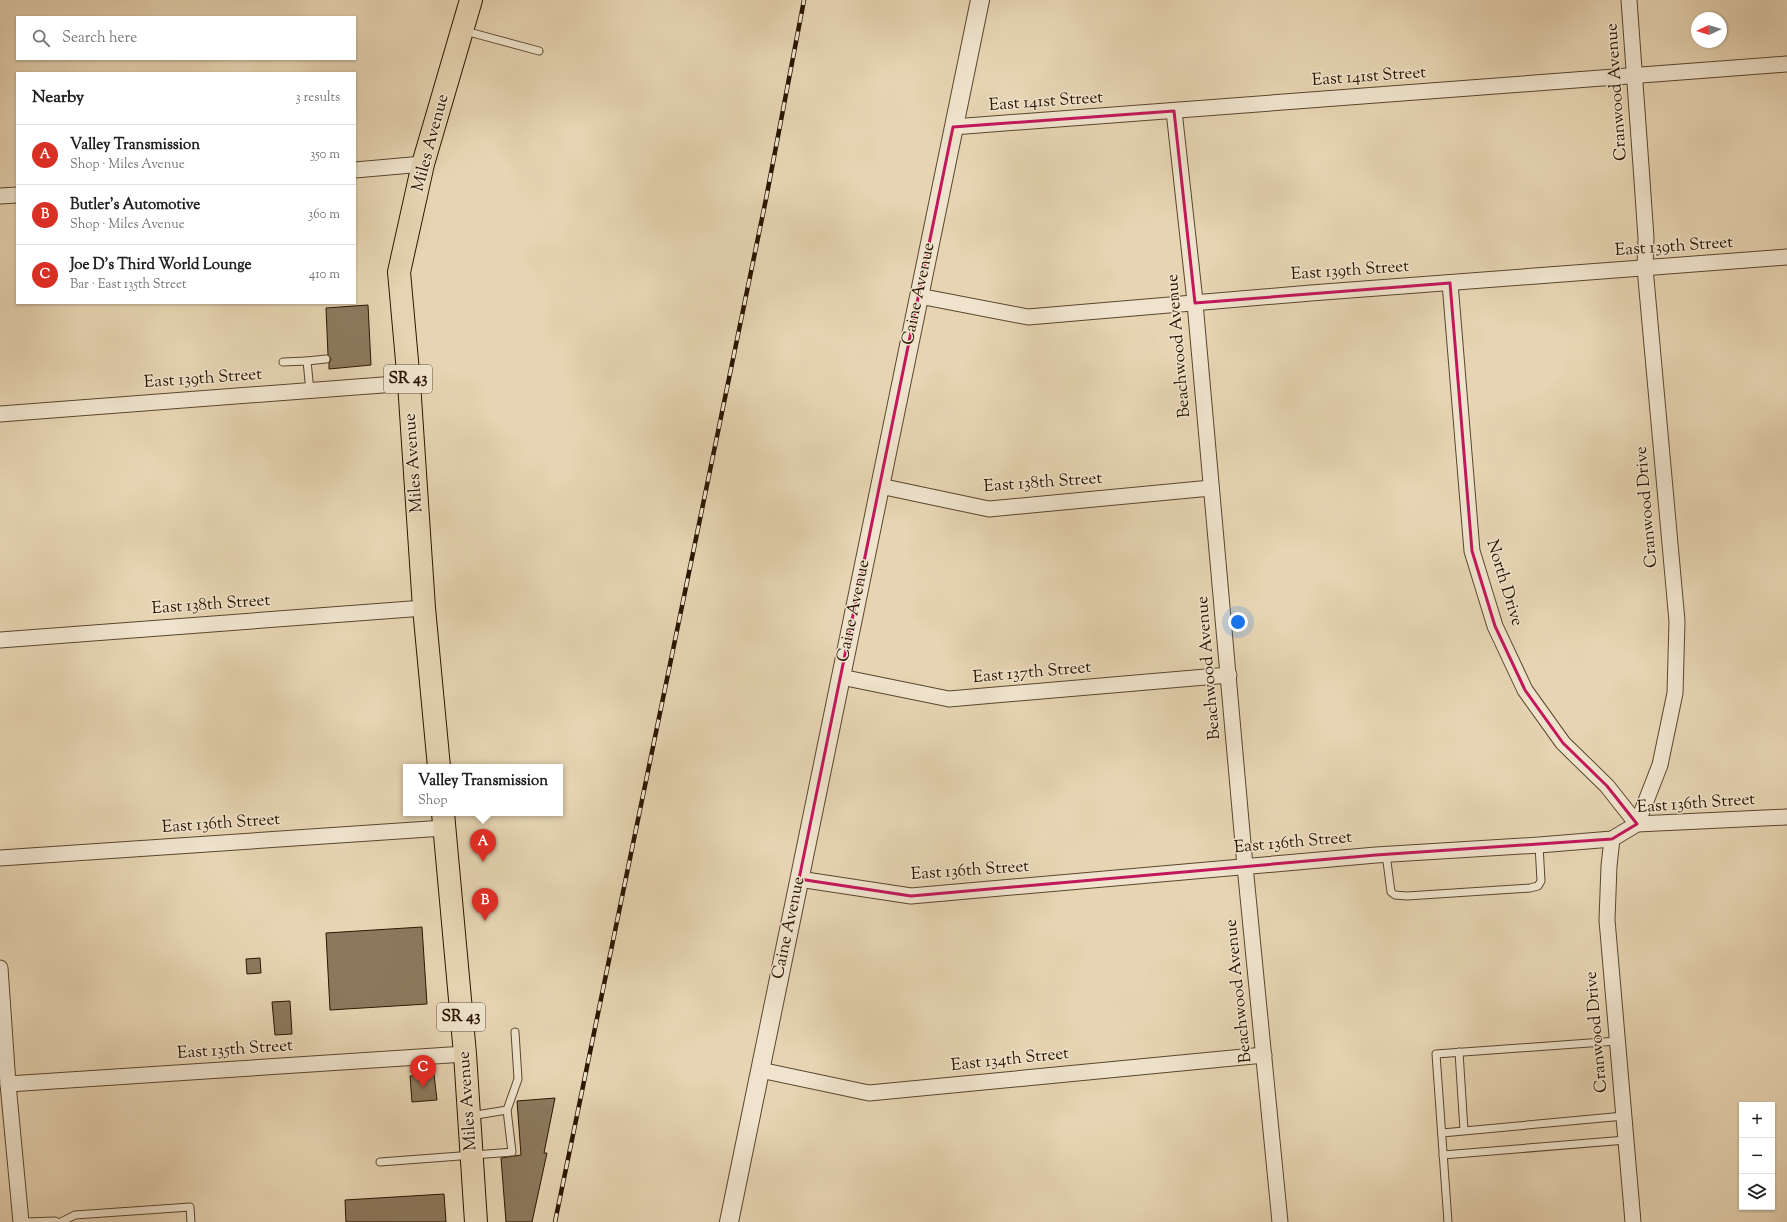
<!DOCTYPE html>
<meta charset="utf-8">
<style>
:root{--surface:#fff;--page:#f2f2f2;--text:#222;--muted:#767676;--line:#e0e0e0;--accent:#d93025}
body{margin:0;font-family:"Sorts Mill Goudy",serif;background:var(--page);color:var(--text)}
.controls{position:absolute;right:12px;bottom:12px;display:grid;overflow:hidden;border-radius:0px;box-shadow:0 1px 3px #0004}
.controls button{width:36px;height:36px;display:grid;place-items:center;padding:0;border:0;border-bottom:1px solid var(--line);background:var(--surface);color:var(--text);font:20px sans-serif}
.compass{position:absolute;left:1691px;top:12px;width:36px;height:36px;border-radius:50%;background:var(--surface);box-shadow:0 1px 3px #0004;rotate:266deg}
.you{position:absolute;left:1238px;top:622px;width:14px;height:14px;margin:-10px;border:3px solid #fff;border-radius:50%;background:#1a73e8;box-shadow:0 0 0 6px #1a73e833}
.badge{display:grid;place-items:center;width:26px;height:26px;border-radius:50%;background:var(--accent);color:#fff;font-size:13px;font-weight:700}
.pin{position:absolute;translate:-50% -33px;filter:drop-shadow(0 1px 2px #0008)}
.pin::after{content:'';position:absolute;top:21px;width:14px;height:12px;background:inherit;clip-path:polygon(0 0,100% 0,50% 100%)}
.popup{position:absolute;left:403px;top:764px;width:160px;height:52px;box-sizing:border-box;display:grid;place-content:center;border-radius:0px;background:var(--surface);filter:drop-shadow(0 1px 3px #0005);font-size:13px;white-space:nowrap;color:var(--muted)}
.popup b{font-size:15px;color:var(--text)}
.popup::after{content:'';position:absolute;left:50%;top:100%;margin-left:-8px;border:8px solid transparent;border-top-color:var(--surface)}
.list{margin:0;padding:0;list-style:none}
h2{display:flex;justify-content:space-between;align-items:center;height:52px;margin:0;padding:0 16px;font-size:17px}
h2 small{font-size:13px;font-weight:400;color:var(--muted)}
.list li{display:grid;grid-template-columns:26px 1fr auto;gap:12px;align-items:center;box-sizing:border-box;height:60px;padding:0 16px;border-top:1px solid var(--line)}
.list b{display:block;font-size:15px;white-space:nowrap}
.list p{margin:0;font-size:13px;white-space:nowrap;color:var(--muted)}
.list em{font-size:13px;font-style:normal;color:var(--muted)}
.icon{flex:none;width:22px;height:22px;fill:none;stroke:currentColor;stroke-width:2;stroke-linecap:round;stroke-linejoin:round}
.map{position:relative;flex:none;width:1787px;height:1222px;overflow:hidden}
.search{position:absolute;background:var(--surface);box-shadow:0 1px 3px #0004;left:16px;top:16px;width:340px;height:44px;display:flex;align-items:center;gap:10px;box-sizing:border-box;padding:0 14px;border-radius:0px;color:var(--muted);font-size:15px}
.panel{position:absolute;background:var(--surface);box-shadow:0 1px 3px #0004;left:16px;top:72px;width:340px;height:232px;border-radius:0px}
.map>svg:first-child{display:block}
</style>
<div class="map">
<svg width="1787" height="1222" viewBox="0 0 1787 1222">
<rect width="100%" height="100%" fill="#e6d4b2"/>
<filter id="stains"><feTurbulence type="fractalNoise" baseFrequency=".005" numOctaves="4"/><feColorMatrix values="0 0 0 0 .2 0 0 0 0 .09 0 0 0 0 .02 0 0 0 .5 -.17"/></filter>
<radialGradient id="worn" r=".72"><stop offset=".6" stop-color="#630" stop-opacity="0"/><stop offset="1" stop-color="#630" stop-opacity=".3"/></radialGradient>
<g fill="#8c795d" stroke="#2b1600">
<path d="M368 305 371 365 329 369V363L331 359 328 355 326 308Z"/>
<path d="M422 927 427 1004 330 1010 326 933Z"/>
<path d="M260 958 261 973 247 974 246 959Z"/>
<path d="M290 1001 292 1034 275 1035 272 1002Z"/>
<path d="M434 1074 437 1100 412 1102 410 1076Z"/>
<path d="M555 1098 544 1153H547L532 1222H506L501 1158 521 1155 517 1101Z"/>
<path d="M444 1194 446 1222H346L345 1200Z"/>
</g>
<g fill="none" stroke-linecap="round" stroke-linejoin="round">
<g stroke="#5a462c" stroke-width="9">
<g id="service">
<path d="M465 31 539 51"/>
<path d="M307 361 326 359"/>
<path d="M283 362 307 361 310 391"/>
<path d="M1386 854 1391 892 1395 895 1407 896 1530 888 1538 886 1541 881 1539 845"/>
<path d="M1459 1052 1464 1130"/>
<path d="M507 1110 518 1079 515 1032"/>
<path d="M1442 1133 1624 1116"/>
<path d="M1443 1155 1626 1140"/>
<path d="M380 1162 512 1152 507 1110 470 1116"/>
<path d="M25 1222 55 1221 57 1222"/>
<path d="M61 1222 75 1215 190 1207 191 1222"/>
<path d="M1448 1222 1436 1054 1617 1041"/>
</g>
</g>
<g stroke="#5a462c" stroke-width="17">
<g id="minor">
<path d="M1629 0 1642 180 1646 238 1645 268 1677 621 1675 693 1660 765 1637 824"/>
<path d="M1174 111 1194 292 1245 866 1280 1222"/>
<path d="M953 127 1787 64"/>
<path d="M355 170 423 164"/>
<path d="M0 196 17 195"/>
<path d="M1450 283 1472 551 1495 626 1525 690 1563 743 1607 786 1637 824"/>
<path d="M919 296 1028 317 1311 293 1787 257"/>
<path d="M0 414 409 383"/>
<path d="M880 486 989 509 1211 488"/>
<path d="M0 640 424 608"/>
<path d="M841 677 949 699 1229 675"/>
<path d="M1612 839 1609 866 1607 920 1633 1222"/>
<path d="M0 858 444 828"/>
<path d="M799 879 911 896 1376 855 1539 845 1612 839 1637 824 1787 817"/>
<path d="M0 968 8 1084 21 1222"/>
<path d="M760 1070 869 1093 1264 1055"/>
<path d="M8 1084 465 1054"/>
</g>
</g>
<g stroke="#5a462c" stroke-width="20">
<path id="tertiary" d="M729 1222 980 0"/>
</g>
<g stroke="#2b1600" stroke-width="24">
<g id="primary">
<path d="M439 767 424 608 409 383 399 272 423 164 471 0"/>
<path d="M443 813 465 1054 476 1222"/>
</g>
</g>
<use href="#service" stroke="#efe3cd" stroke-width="7"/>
<use href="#minor" stroke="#efe3cd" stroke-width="15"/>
<use href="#tertiary" stroke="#efe3cd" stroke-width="18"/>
<use href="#primary" stroke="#e6d4b2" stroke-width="22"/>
<g stroke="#2b1600" stroke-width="4.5">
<path id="rail" d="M555 1222 766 199 804 0"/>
</g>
<use href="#rail" stroke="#efe3cd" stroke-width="3" stroke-dasharray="9" stroke-linecap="butt"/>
</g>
<path fill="none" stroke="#c2185b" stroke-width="3" stroke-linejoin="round" d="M1174 111 1195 303 1450 283 1472 551 1495 626 1525 690 1563 743 1607 786 1637 824 1612 839 1376 855 911 896 799 879 953 127Z"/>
<g text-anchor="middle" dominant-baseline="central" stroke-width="3" stroke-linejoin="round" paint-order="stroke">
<g fill="#efe3cd" stroke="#66543e" stroke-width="1">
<rect x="384" y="365" width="48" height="28" rx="3"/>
<rect x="437" y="1003" width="48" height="28" rx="3"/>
</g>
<g font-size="16" font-weight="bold" fill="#2b1600">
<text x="408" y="379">SR 43</text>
<text x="461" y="1017">SR 43</text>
</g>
<g font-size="17" fill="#2b1600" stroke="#efe3cd">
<text transform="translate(1369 77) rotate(-4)">East 141st Street</text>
<text transform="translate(1617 92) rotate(-94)">Cranwood Avenue</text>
<text transform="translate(1046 102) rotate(-4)">East 141st Street</text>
<text transform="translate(431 143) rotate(-75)">Miles Avenue</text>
<text transform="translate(1674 247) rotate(-4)">East 139th Street</text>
<text transform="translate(1350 271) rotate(-4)">East 139th Street</text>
<text transform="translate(919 294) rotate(-78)">Caine Avenue</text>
<text transform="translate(1179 346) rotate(-95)">Beachwood Avenue</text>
<text transform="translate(203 379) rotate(-4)">East 139th Street</text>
<text transform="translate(414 463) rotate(-94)">Miles Avenue</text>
<text transform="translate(1043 483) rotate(-4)">East 138th Street</text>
<text transform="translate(1647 507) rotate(-95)">Cranwood Drive</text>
<text transform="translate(1504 583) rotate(73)">North Drive</text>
<text transform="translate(211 605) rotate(-4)">East 138th Street</text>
<text transform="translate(854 611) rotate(-78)">Caine Avenue</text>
<text transform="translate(1209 668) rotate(-95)">Beachwood Avenue</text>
<text transform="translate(1032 673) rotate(-5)">East 137th Street</text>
<text transform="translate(1696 804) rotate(-4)">East 136th Street</text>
<text transform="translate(221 824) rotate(-4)">East 136th Street</text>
<text transform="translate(1293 843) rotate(-5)">East 136th Street</text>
<text transform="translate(970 871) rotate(-4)">East 136th Street</text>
<text transform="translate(789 928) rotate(-78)">Caine Avenue</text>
<text transform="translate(1239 991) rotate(-96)">Beachwood Avenue</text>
<text transform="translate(1597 1032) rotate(-95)">Cranwood Drive</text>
<text transform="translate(235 1050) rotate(-4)">East 135th Street</text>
<text transform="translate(1010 1060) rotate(-6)">East 134th Street</text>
<text transform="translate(468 1101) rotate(-94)">Miles Avenue</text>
</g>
</g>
<rect width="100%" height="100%" filter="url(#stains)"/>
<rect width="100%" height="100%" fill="url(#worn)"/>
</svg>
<div class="controls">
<button>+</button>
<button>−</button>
<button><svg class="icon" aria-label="layers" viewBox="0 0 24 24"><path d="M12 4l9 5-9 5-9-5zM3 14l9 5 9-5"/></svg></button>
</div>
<svg class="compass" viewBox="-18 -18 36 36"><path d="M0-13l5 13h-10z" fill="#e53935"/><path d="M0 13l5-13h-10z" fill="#767676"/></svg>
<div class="you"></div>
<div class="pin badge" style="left:483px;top:862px">A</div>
<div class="popup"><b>Valley Transmission</b>Shop</div>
<div class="pin badge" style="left:485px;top:921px">B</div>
<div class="pin badge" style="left:423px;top:1088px">C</div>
<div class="search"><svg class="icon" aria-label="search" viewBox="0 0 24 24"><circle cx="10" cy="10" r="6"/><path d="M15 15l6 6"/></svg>Search here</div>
<section class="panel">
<h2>Nearby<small>3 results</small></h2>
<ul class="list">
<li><span class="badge">A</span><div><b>Valley Transmission</b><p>Shop · Miles Avenue</p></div><em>350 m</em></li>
<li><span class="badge">B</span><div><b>Butler's Automotive</b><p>Shop · Miles Avenue</p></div><em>360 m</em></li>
<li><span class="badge">C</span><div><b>Joe D's Third World Lounge</b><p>Bar · East 135th Street</p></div><em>410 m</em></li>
</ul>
</section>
</div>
